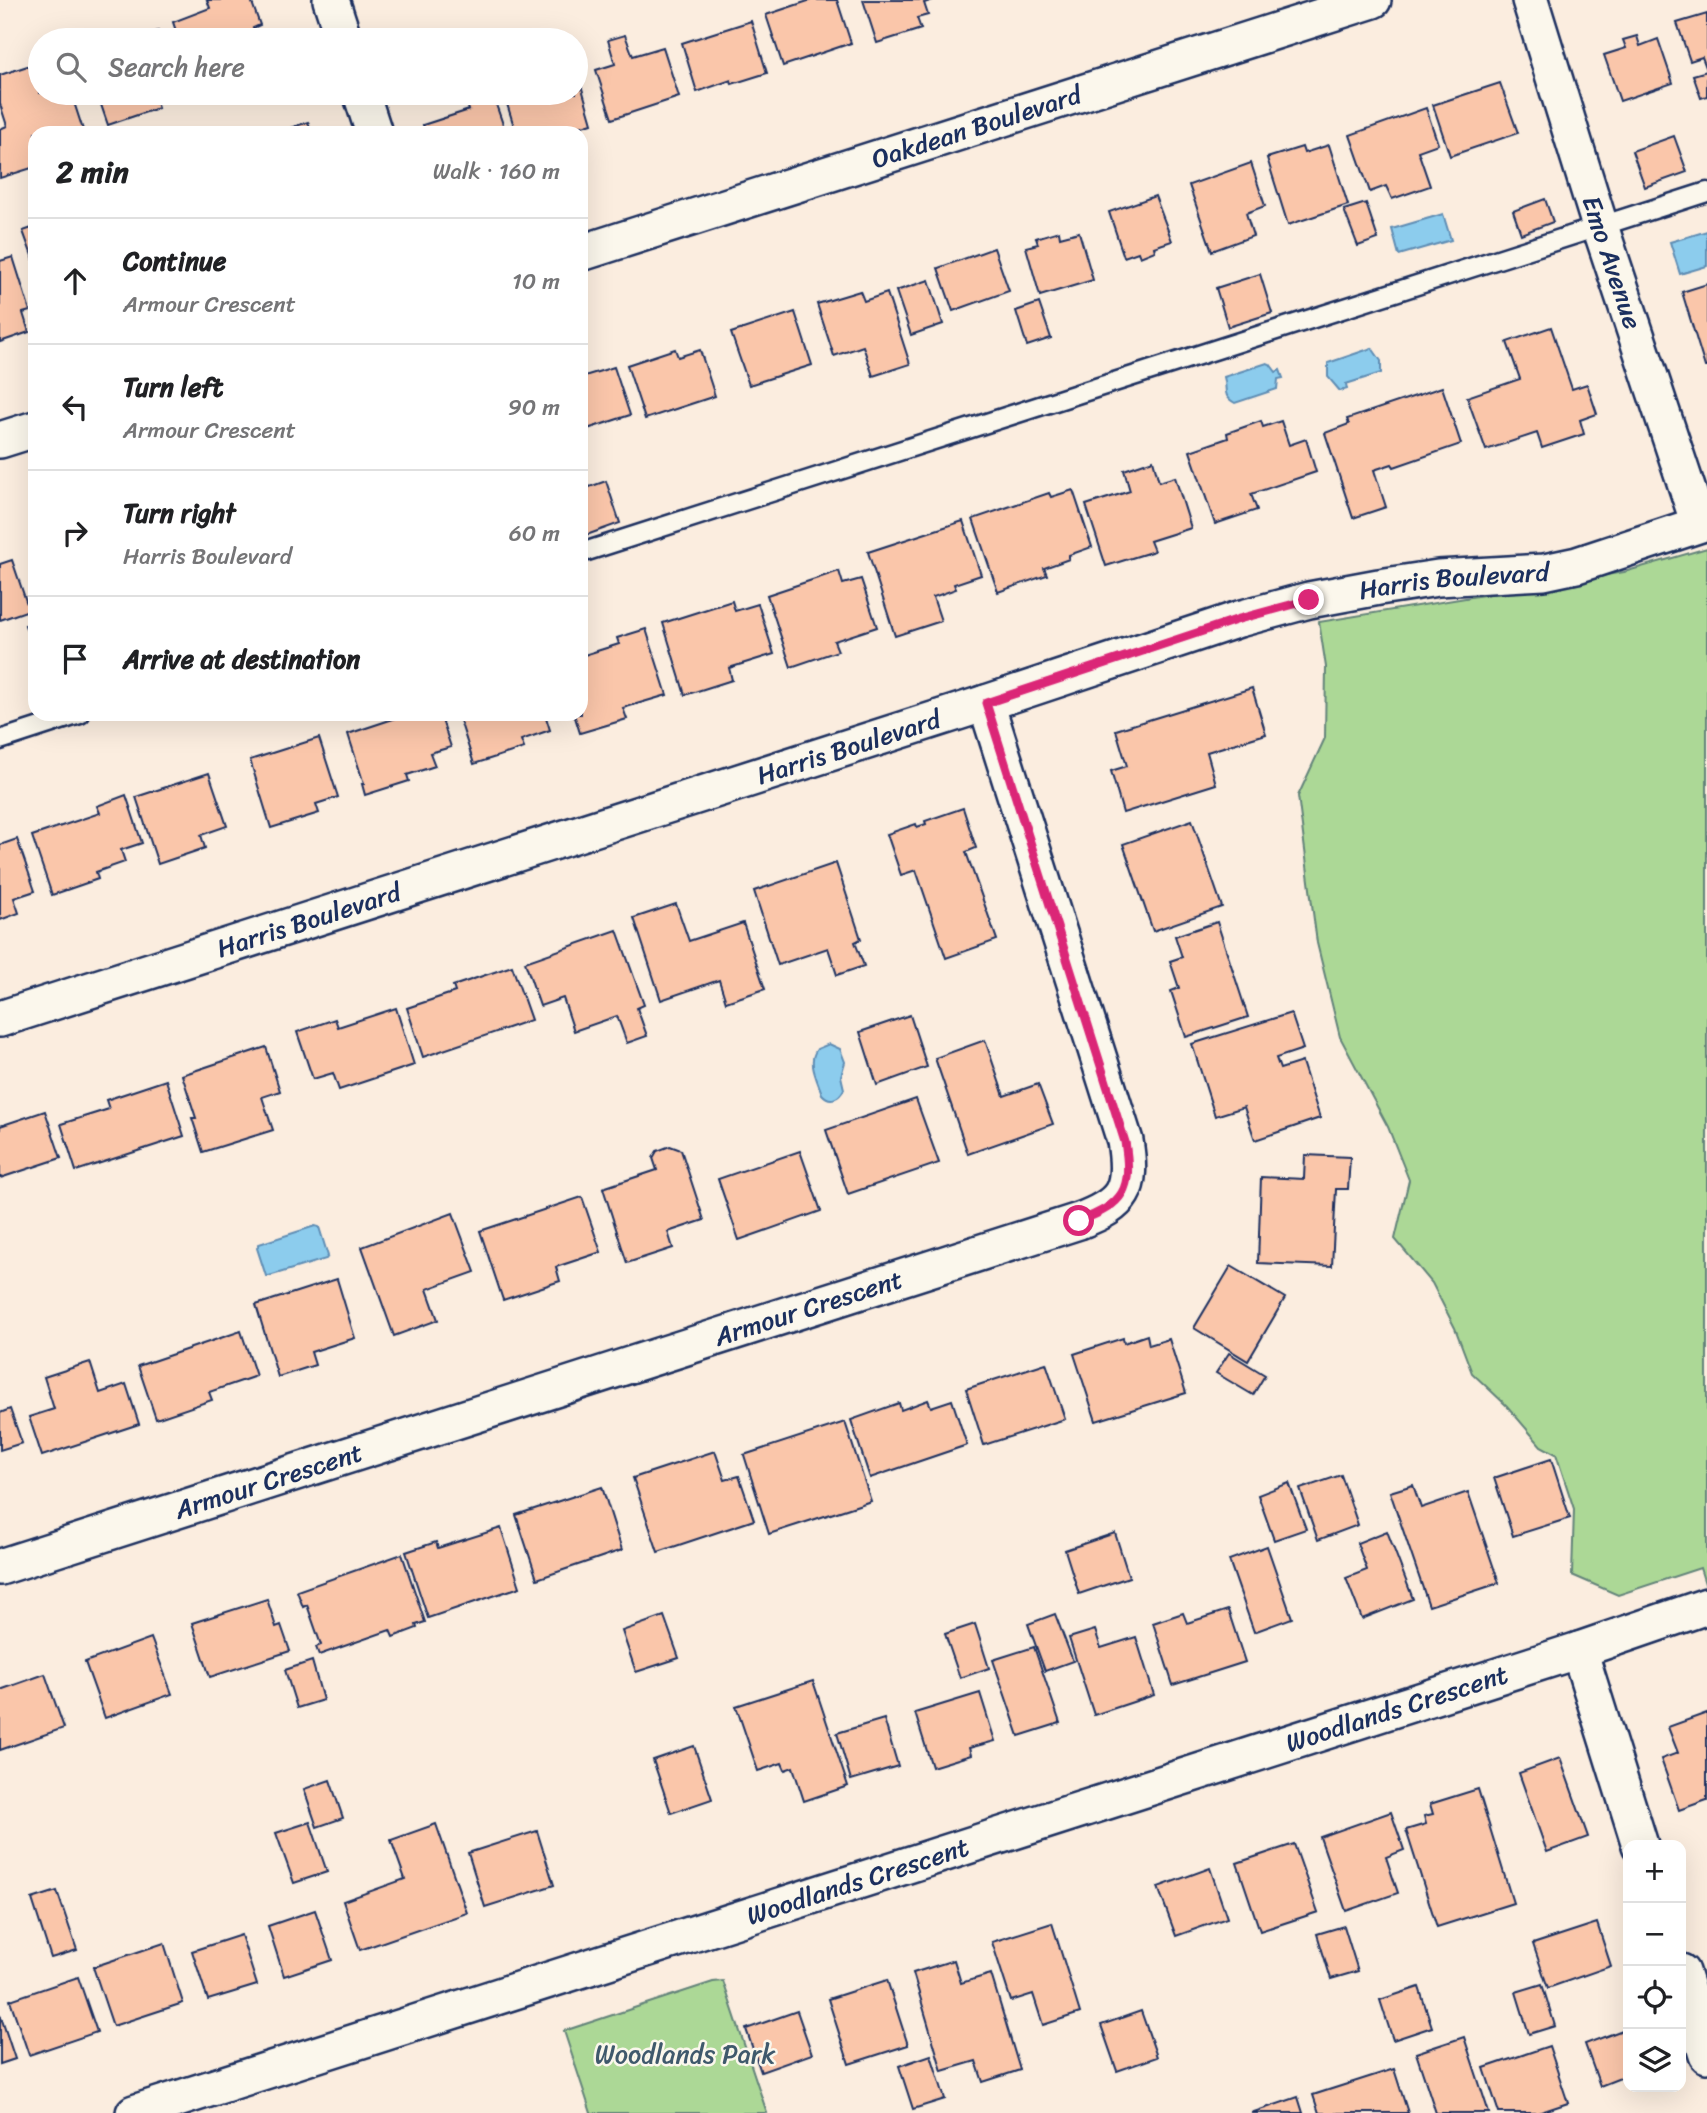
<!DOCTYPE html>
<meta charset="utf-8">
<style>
:root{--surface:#fff;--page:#f2f2f2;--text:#202124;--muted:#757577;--line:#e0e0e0}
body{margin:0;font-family:Sriracha,sans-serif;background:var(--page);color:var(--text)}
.controls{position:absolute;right:21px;bottom:21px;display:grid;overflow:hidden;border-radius:14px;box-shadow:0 7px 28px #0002}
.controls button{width:63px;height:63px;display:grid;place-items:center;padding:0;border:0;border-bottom:2px solid var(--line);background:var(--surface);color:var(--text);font:35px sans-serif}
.stop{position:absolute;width:21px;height:21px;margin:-16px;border:5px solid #db2777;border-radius:50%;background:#fff}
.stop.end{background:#db2777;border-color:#fff;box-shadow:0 2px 7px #0008}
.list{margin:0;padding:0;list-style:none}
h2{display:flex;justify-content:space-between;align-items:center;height:91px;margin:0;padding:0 28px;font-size:30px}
h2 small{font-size:23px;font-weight:400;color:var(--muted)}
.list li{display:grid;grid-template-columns:46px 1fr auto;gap:21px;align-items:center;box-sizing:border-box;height:126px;padding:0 28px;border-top:2px solid var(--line)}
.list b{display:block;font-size:26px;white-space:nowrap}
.list p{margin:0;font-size:23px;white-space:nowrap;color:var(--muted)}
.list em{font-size:23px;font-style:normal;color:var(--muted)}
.icon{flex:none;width:38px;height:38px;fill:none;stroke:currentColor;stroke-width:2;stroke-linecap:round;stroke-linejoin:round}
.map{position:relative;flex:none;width:1707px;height:2113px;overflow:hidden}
.search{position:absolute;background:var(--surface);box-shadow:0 7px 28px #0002;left:28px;top:28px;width:560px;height:77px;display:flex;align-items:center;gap:18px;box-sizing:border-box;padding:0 24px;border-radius:38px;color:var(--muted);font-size:26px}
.panel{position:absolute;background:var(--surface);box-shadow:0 7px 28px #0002;left:28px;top:126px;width:560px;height:595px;border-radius:21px}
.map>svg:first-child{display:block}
</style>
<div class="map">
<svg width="1707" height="2113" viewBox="0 0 1707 2113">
<rect width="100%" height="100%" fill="#fbeddf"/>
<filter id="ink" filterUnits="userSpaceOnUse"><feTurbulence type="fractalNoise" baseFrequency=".0143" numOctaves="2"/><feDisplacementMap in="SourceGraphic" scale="14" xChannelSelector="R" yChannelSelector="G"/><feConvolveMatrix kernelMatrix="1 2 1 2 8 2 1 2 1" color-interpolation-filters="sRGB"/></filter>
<g filter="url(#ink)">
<g fill="#acd896" stroke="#64847a" stroke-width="2">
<path d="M1707 548V1590L1700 1568 1618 1595 1572 1575 1574 1509 1556 1454 1541 1446 1507 1406 1472 1373 1455 1328 1432 1283 1395 1239 1409 1180 1388 1127 1340 1037 1317 943 1298 796 1325 738 1326 667 1319 622 1624 572Z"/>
<path d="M723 1981 767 2113H591L564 2031 713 1982Z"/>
</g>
<g fill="#8ccced" stroke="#5f8db4" stroke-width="2">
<path d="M1443 214 1451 240 1399 255 1392 229Z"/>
<path d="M1707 231V266L1680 274 1670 242Z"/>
<path d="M1372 348 1381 361V373L1346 384 1347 389 1340 391 1328 377V363Z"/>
<path d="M1267 363 1270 364 1276 372 1280 370 1283 378 1278 379 1277 389 1235 403C1221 395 1228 389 1224 377Z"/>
<path d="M829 1044 840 1049 845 1062 841 1076 844 1089C839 1099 830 1103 822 1094 817 1079 807 1062 817 1049Z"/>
<path d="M315 1226 319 1227 328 1256 326 1259 269 1276H266L257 1248 259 1244Z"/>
</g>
<g fill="#fac6aa" stroke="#1b2f5e" stroke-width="2">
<path d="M207 0H251L260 25 253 28 257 40H179L173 22 210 8Z"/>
<path d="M811 0H837L851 43 783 66 766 15Z"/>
<path d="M863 0H933L924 3 928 15 917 18 921 29 877 43Z"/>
<path d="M1707 14V70L1702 57 1690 61 1677 23Z"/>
<path d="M751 21 767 73 732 84 731 80 697 92 682 43Z"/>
<path d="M158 31 161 40H133Z"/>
<path d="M625 35 633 56 663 47 679 97 612 119 596 70 615 64 608 40Z"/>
<path d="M1637 36 1640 46 1658 39 1673 83 1620 101 1604 55 1626 48 1623 40Z"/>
<path d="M40 62V93H51L52 95 71 93 84 133H35V167L0 178V129L7 126 0 104V75Z"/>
<path d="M577 71 592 123 560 133H516L504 94 576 93Z"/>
<path d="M1707 71V96L1701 98 1693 75Z"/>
<path d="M1500 83 1518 133 1450 156 1433 105Z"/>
<path d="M97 93H153L158 108 108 125Z"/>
<path d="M463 93H492L506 133H426L423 125 469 110Z"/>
<path d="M1426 108 1438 144 1418 151 1430 186 1392 199 1386 186 1370 192 1350 135Z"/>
<path d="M308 122 312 133H275Z"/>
<path d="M1674 136 1687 172 1645 187 1632 151Z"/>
<path d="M1329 145 1348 205 1288 225 1267 158 1302 147 1304 153Z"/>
<path d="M1251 163 1265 206 1246 213 1253 236 1212 251 1189 185Z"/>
<path d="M1155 196 1172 241 1154 247 1155 251 1140 257 1138 252 1124 257 1109 212Z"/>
<path d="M1545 199 1553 222 1521 234 1513 211Z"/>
<path d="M1366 203 1378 239 1358 246 1344 210Z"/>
<path d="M35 227V264L23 231Z"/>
<path d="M1059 231 1060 237 1079 232 1093 280 1040 296 1026 247 1038 244 1036 238Z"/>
<path d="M994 248 1009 291 953 311 938 268Z"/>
<path d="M13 257 30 311 23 313 29 332 0 342V261Z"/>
<path d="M1260 274 1272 313 1228 327 1216 288Z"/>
<path d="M929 280 943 324 911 335 896 291Z"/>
<path d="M1707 284V367H1705L1682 292Z"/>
<path d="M860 291 864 301 887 293 910 364 873 376 863 346 834 356 817 304Z"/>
<path d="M1039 303 1051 338 1027 346 1016 311Z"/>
<path d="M795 312 812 365 749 385 731 333Z"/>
<path d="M1551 327 1572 389 1587 384 1597 414 1580 420 1584 434 1542 448 1537 433 1486 450 1467 397 1520 379 1507 342Z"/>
<path d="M675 349 678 357 700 350 715 396 645 419 627 365Z"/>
<path d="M614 367 630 415 581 431V377Z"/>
<path d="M1442 387 1461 444 1394 467 1392 464 1374 470 1386 507 1353 518 1325 433 1349 424 1347 419Z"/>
<path d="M1261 421 1263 427 1281 421 1289 445 1306 439 1316 472 1251 494 1257 510 1215 524 1190 451 1228 438 1227 433Z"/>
<path d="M1153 460 1159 482 1175 477 1191 528 1150 541 1154 551 1106 566 1086 505 1130 491 1124 470Z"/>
<path d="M606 481 620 523 581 537V490Z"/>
<path d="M1073 490 1092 547 1069 555V559L1044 568 1047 575 998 592 973 519 1049 493 1051 497Z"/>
<path d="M963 521 981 575 954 584 956 589 933 597 941 621 895 636 868 552Z"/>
<path d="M12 560 29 610 0 620V564Z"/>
<path d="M839 571 843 584 861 579 877 627 834 641 838 651 791 667 767 595Z"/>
<path d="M732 601 735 611 758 604 774 654 729 668 732 680 685 695 663 623Z"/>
<path d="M35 622V656L25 625Z"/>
<path d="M646 629 667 695 623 708 627 719 580 733 574 714H581V656L619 644 617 638Z"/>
<path d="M1252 688 1266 734 1207 752 1216 784 1123 813 1111 771 1127 766 1116 730Z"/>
<path d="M408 714H440L451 747 430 753 435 766 407 775 409 781 365 795 362 784H364L348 734Z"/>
<path d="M458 714H545L550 730 521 740 524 748 474 764Z"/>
<path d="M319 738 338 797 316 804 319 813 271 828 250 760Z"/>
<path d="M209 773 227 826 201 835 205 848 158 864 136 797Z"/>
<path d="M126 795 142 843 121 850 125 862 96 872 98 879 52 895 32 836 100 813 97 806Z"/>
<path d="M963 808 976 848 966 852 997 940 946 958 916 870 901 875 887 834 916 824 917 827 926 824 925 821Z"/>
<path d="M1192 820 1222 907 1153 931 1123 844Z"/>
<path d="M17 839 35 891 14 898 19 913 0 920V845Z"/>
<path d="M836 863 861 939 855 942 864 966 837 975 828 948 778 965 754 891Z"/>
<path d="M676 904 689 941 743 923 765 989 726 1002 719 980 661 1000 634 918Z"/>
<path d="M1217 922 1248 1017 1186 1037 1171 991 1179 988 1170 961 1182 957 1175 936Z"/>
<path d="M617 930 644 1005 637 1008 647 1036 627 1043 617 1016 574 1031 563 998 540 1006 525 962Z"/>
<path d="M512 966 531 1020 423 1057 407 1008 455 992 453 986Z"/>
<path d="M396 1008 414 1065 339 1090 333 1073 313 1079 297 1032 335 1019 338 1027Z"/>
<path d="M1291 1013 1303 1049 1276 1058 1280 1069 1302 1062 1320 1118 1255 1140 1244 1107 1215 1116 1192 1044Z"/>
<path d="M910 1015 927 1067 877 1085 860 1032Z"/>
<path d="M985 1040 1004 1096 1038 1084 1053 1124 968 1154 935 1058Z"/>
<path d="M266 1047 280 1091 262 1097 273 1130 203 1152 192 1118H196L182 1075Z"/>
<path d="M166 1080 184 1136 76 1171 61 1124 109 1109 106 1100Z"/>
<path d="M916 1099 939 1163 848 1194 826 1130Z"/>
<path d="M45 1111 61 1158 0 1178V1126Z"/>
<path d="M670 1146 681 1150 704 1220 668 1232 673 1248 627 1263 603 1188 657 1170 653 1158 657 1151Z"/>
<path d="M800 1151 821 1211 739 1240 718 1179Z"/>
<path d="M1305 1155 1350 1157 1348 1189H1336L1332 1266 1258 1263 1261 1177 1304 1179Z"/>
<path d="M582 1197 601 1252 556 1267 560 1281 503 1300 480 1231Z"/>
<path d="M453 1213 475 1272 427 1289 438 1320 394 1336 362 1247Z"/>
<path d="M1231 1266 1285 1298 1248 1361 1194 1328Z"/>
<path d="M337 1279 355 1338 311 1352 315 1365 278 1377 256 1305Z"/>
<path d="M241 1331 256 1376 209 1392 212 1400 156 1419 138 1366Z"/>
<path d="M1147 1335 1149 1345 1169 1339 1186 1393 1096 1421 1074 1354 1123 1338 1124 1343Z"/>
<path d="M1229 1353 1265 1375 1253 1395 1216 1373Z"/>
<path d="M90 1362 100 1393 126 1384 139 1424 42 1456 29 1417 54 1409 44 1377Z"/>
<path d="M1046 1363 1065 1419 984 1445 966 1389Z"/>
<path d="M928 1400 931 1407 952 1400 967 1445 870 1478 851 1420 899 1403 901 1410Z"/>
<path d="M10 1409 22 1443 0 1450V1413Z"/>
<path d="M845 1422 871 1501 769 1534 744 1455Z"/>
<path d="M715 1451 725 1480 739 1476 754 1520 658 1552 633 1478Z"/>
<path d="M1551 1459 1570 1518 1513 1536 1494 1478Z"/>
<path d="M1341 1475 1358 1525 1318 1540 1300 1489Z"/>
<path d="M1289 1483 1306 1529 1274 1540 1258 1495Z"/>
<path d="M1413 1485 1421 1508 1468 1492 1499 1583 1429 1606 1390 1492Z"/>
<path d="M602 1487 622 1550 537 1579 516 1515Z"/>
<path d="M501 1528 520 1587 428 1618 406 1552 436 1542 438 1548Z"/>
<path d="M1387 1531 1413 1599 1362 1619 1346 1578 1367 1570 1357 1543Z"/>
<path d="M1115 1533 1129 1577 1079 1594 1065 1550Z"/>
<path d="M1267 1546 1292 1618 1254 1632 1229 1560Z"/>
<path d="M402 1554 425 1622 416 1625 417 1628 393 1637 390 1630 319 1655 316 1647 321 1645 307 1605 303 1607 297 1591Z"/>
<path d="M267 1599 276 1627 281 1625 290 1651 210 1677 192 1623Z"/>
<path d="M1228 1610 1245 1662 1173 1685 1153 1623 1183 1613 1187 1623Z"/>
<path d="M1055 1614 1073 1661 1045 1671 1028 1624Z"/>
<path d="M664 1616 679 1658 636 1672 622 1631Z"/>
<path d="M975 1624 989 1668 960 1678 945 1634Z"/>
<path d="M1095 1630 1101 1648 1136 1637 1154 1695 1094 1715 1069 1638Z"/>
<path d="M151 1638 172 1694 105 1718 85 1662Z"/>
<path d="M1034 1647 1060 1723 1019 1736 993 1660Z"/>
<path d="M312 1661 323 1700 297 1708 285 1670Z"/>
<path d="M45 1674 64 1728 0 1750V1690Z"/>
<path d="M813 1681 848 1786 804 1801 793 1767 785 1770 782 1763 758 1771 736 1706Z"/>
<path d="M980 1693 995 1741 969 1748 971 1755 932 1767 915 1713Z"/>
<path d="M1707 1713V1800L1679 1810 1661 1759 1678 1753 1668 1727Z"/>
<path d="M884 1719 898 1766 851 1780 837 1733Z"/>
<path d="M694 1746 712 1799 671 1813 653 1760Z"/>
<path d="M1560 1758 1588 1837 1547 1852 1519 1773Z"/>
<path d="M330 1780 343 1818 317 1827 304 1789Z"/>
<path d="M1478 1789 1513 1903 1437 1927 1406 1830 1426 1824 1424 1816 1433 1814 1430 1804Z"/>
<path d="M1391 1812 1404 1850 1386 1857 1398 1893 1346 1911 1320 1837Z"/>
<path d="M310 1822 327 1872 294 1883 276 1833Z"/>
<path d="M436 1824 467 1913 360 1950 343 1901 405 1879 391 1840Z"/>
<path d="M537 1831 554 1885 485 1907 468 1853Z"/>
<path d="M1294 1844 1318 1912 1260 1931 1237 1863Z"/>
<path d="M1210 1868 1227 1918 1176 1936 1158 1887Z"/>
<path d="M57 1891 77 1950 51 1958 32 1899Z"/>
<path d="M315 1910 332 1960 284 1976 268 1926Z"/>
<path d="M1052 1923 1080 2013 1043 2025 1033 1994 1011 2001 992 1942Z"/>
<path d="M1597 1923 1611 1966 1548 1988 1533 1944Z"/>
<path d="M1344 1926 1358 1971 1331 1979 1317 1934Z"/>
<path d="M241 1935 257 1985 208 2000 192 1951Z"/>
<path d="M164 1943 183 2003 113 2026 93 1967Z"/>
<path d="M954 1960 961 1983 991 1974 1020 2070 983 2082 976 2061 942 2071 913 1973Z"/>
<path d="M78 1977 97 2032 29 2055 10 2000Z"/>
<path d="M887 1980 908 2045 849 2064 828 1999Z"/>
<path d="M1542 1984 1555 2026 1529 2034 1516 1992Z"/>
<path d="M1419 1987 1432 2027 1393 2040 1380 2000Z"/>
<path d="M797 2011 812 2054 761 2072 746 2029Z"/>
<path d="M1141 2011 1157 2057 1117 2071 1101 2025Z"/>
<path d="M0 2014 15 2059 0 2064Z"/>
<path d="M1628 2028V2075L1600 2086 1585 2044Z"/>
<path d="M1464 2037 1489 2113H1436L1416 2053Z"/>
<path d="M1549 2046 1568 2103 1538 2113H1499L1484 2068Z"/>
<path d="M931 2055 945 2099 913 2109 899 2066Z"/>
<path d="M1394 2069 1408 2113H1319L1313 2095Z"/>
<path d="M1298 2097 1303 2113H1251Z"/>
</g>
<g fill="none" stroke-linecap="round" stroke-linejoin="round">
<g stroke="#1b2f5e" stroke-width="23">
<g id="lane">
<path d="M581 553 1707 192"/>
<path d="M0 740 80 714"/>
</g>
</g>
<g stroke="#1b2f5e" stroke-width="40">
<g id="street">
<path d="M331 0 344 40"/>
<path id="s1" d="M1530 0 1600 226 1699 524"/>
<path d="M361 93 374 133"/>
<path id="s2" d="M581 253 1373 0"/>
<path d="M0 440 35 429"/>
<path id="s3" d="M0 1019 986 703 1239 619 1309 600 1379 587 1438 578 1544 572 1577 565 1707 522"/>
<path id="s4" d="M0 1567 1079 1221C1124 1204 1133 1190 1125 1141L986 703"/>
<path d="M1579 1650 1707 1606"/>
<path d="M1681 1972 1707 2055"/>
<path id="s5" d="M134 2113 1579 1650 1640 1845"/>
</g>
</g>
<use href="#lane" stroke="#fbf7ec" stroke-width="18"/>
<use href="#street" stroke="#fbf7ec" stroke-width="35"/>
</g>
</g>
<g fill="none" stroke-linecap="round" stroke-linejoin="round" filter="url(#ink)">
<path stroke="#db2777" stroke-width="9" d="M1079 1221C1124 1204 1133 1190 1125 1142L986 703 1239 619 1309 600"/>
</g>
<g text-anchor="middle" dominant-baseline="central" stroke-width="5" stroke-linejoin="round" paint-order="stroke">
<g font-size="26" fill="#1b2f5e" stroke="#fbf7ec">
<text stroke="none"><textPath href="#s2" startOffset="415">Oakdean Boulevard</textPath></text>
<text stroke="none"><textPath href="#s1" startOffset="275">Emo Avenue</textPath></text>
<text stroke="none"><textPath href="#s3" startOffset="1521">Harris Boulevard</textPath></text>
<text stroke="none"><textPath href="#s3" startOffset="891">Harris Boulevard</textPath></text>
<text stroke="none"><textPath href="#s3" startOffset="324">Harris Boulevard</textPath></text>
<text stroke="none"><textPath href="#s4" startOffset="849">Armour Crescent</textPath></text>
<text stroke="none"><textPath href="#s4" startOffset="282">Armour Crescent</textPath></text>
<text stroke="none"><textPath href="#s5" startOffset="1326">Woodlands Crescent</textPath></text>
<text stroke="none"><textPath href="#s5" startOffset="760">Woodlands Crescent</textPath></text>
</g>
<g font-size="26" fill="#3f596c" stroke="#fbf7ec">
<text x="685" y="2054">Woodlands Park</text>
</g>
</g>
</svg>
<div class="controls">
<button>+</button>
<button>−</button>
<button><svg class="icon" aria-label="locate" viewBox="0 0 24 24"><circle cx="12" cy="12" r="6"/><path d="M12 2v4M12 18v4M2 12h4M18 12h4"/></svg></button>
<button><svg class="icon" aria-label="layers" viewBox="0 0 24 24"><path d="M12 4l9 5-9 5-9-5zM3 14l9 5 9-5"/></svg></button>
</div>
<div class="stop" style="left:1079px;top:1221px"></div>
<div class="stop end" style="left:1309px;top:600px"></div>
<div class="search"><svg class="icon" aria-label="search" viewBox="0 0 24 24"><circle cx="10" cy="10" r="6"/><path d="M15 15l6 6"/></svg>Search here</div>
<section class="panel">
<h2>2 min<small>Walk · 160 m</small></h2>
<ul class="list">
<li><svg class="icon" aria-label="ahead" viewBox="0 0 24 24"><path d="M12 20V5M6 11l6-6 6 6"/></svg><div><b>Continue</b><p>Armour Crescent</p></div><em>10 m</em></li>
<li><svg class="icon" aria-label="left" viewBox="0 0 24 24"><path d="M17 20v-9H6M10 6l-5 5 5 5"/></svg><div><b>Turn left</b><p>Armour Crescent</p></div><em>90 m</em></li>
<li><svg class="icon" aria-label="right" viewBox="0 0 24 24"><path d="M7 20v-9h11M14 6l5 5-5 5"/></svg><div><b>Turn right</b><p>Harris Boulevard</p></div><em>60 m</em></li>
<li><svg class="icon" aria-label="arrive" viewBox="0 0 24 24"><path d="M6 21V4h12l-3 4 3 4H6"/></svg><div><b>Arrive at destination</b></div></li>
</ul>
</section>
</div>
